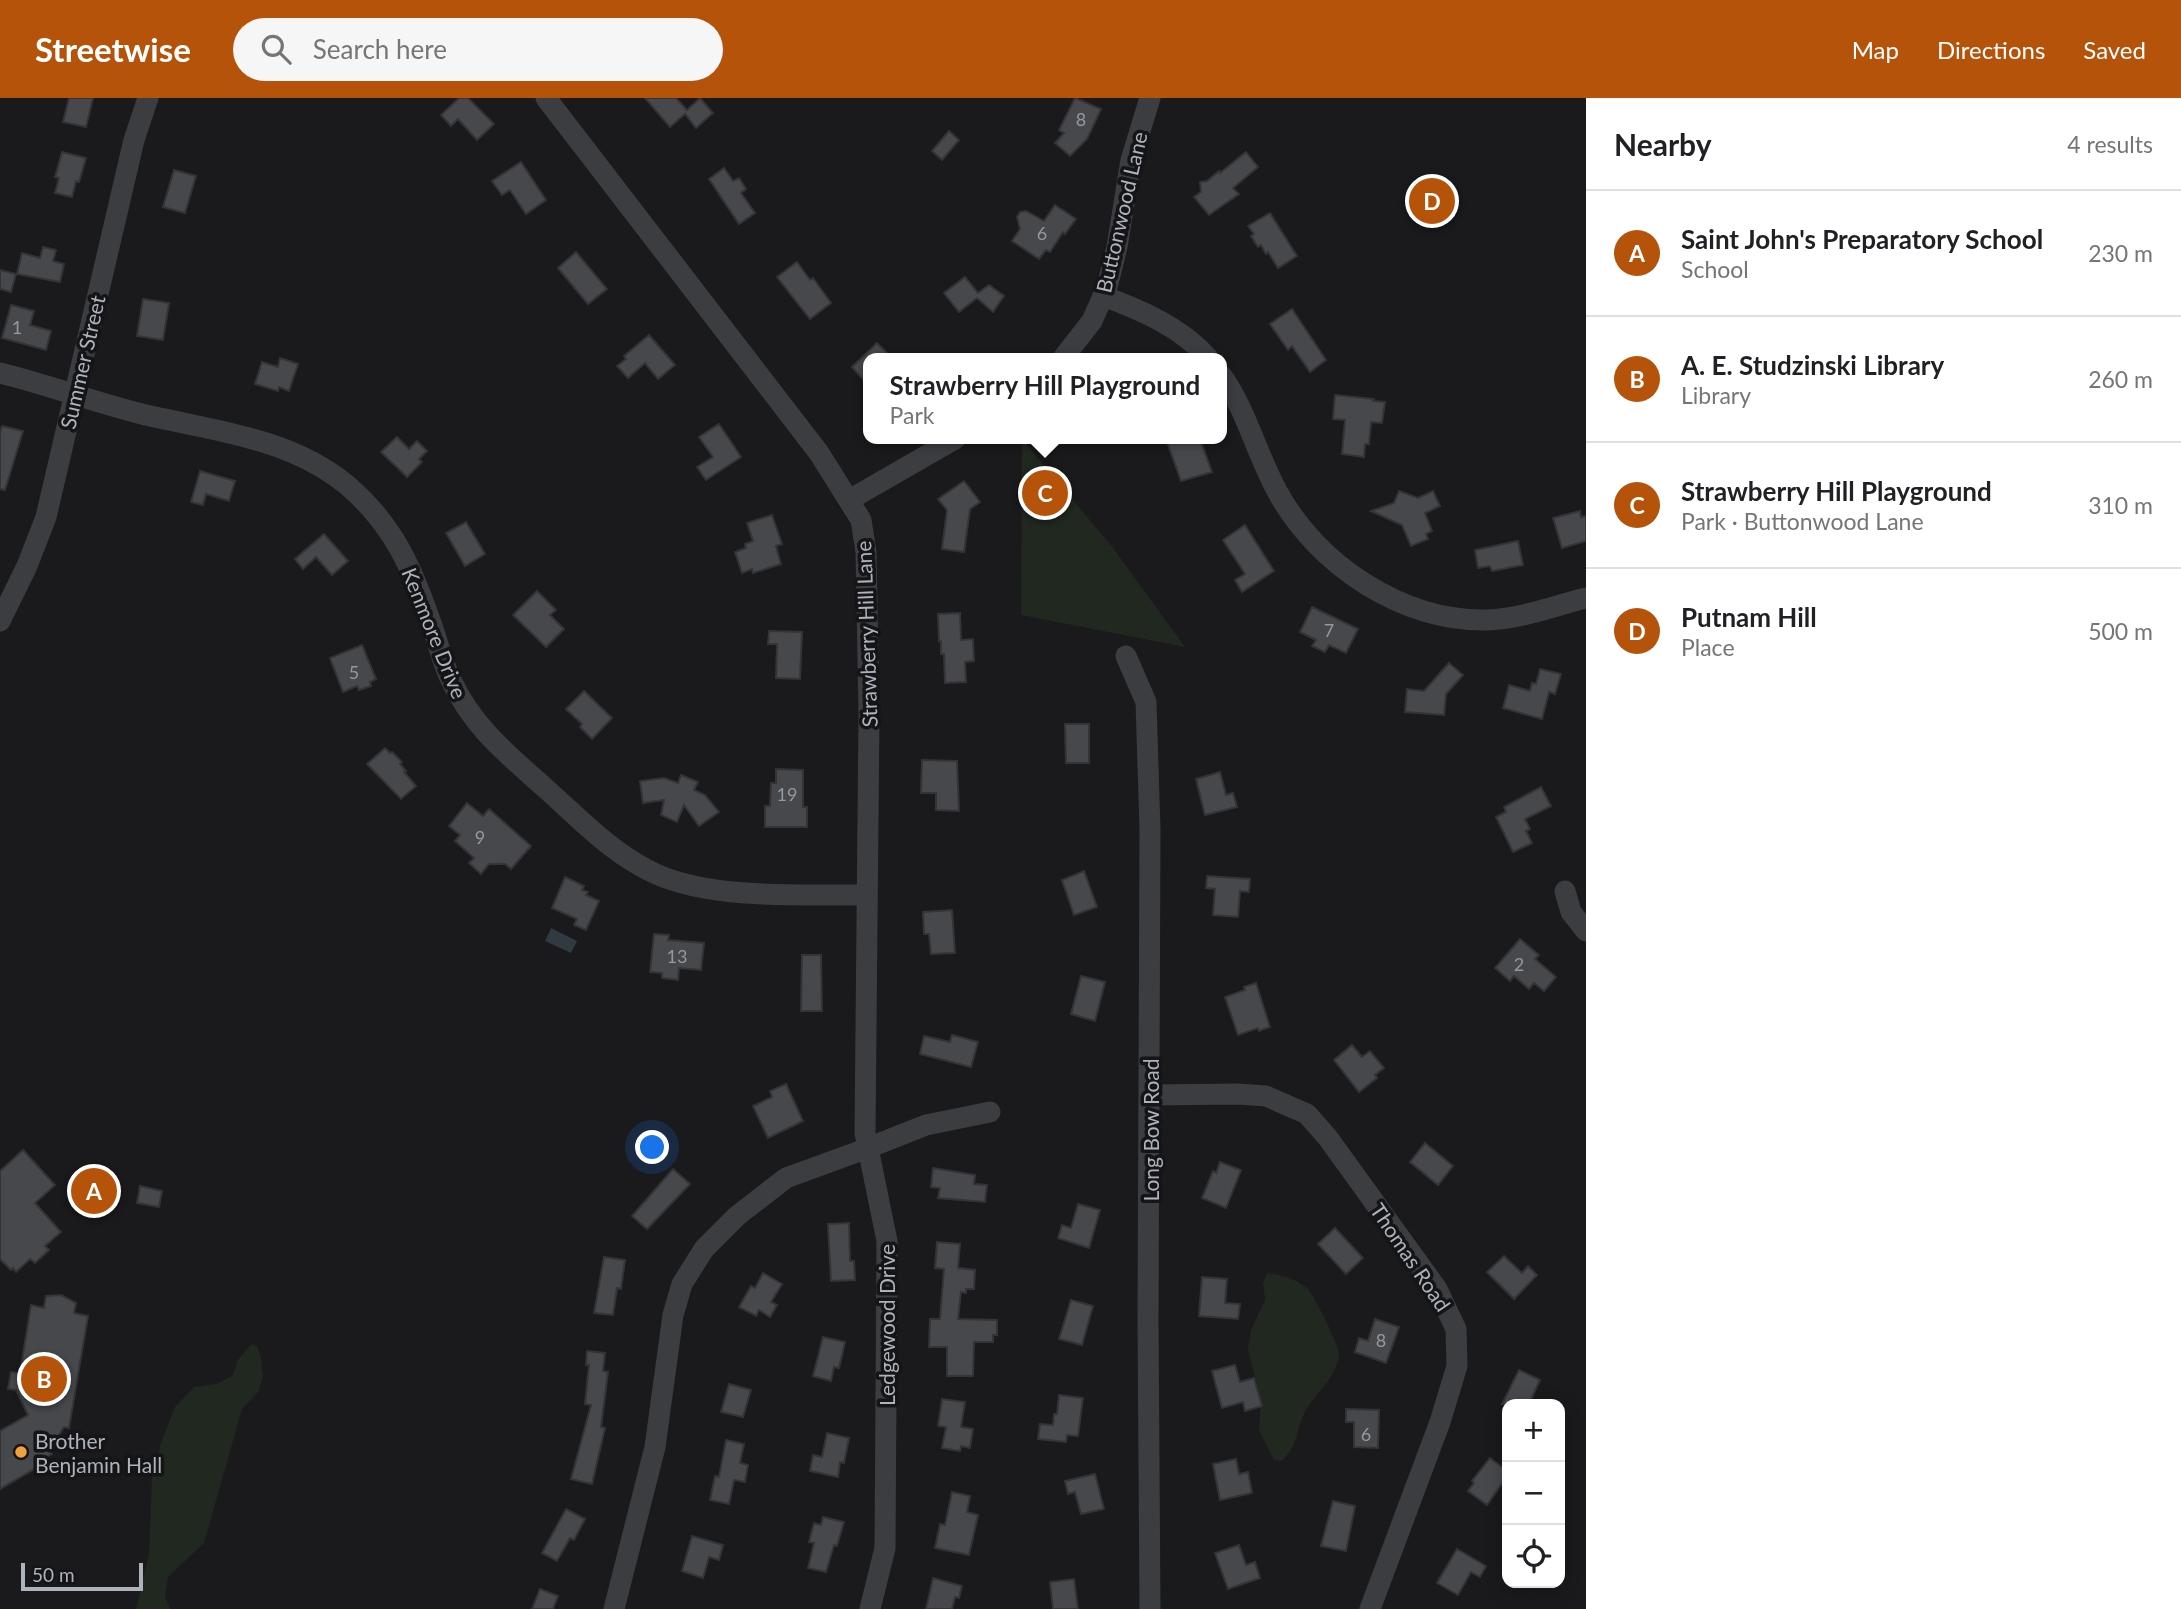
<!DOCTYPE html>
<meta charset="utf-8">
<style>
:root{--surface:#fff;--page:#f6f6f6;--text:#202124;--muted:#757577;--line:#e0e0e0;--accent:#b45309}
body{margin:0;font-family:Lato,sans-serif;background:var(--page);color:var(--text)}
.controls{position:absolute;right:21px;bottom:21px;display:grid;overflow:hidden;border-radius:14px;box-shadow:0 4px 18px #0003}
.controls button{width:63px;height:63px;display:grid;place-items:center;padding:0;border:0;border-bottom:2px solid var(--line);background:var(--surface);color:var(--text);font:35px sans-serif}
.scale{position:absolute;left:21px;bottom:18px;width:122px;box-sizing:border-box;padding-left:7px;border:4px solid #adb3bc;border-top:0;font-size:19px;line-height:24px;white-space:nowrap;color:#adb3bc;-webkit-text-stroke:5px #151517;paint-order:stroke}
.you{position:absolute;left:653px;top:1050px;width:24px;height:24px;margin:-18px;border:5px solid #fff;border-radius:50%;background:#1a73e8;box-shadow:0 0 0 10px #1a73e833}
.badge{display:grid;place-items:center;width:46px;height:46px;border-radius:50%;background:var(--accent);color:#fff;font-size:23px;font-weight:700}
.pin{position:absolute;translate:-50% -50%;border:4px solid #fff;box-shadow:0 2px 7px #0006}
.popup{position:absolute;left:863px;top:255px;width:364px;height:91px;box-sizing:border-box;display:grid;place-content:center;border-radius:14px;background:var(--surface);filter:drop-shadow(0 2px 5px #0005);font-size:23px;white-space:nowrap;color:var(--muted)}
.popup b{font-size:26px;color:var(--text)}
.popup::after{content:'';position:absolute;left:50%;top:100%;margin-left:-14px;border:14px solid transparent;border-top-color:var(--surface)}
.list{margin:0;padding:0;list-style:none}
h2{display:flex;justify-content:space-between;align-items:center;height:91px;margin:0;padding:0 28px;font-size:30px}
h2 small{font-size:23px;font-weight:400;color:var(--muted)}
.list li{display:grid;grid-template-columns:46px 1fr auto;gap:21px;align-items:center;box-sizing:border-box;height:126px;padding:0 28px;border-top:2px solid var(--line)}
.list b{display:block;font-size:26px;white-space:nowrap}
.list p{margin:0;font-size:23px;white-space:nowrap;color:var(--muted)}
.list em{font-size:23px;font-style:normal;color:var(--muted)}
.icon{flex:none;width:38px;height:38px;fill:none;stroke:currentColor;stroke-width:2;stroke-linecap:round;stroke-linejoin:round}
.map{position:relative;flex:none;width:1586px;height:1511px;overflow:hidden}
header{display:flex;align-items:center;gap:42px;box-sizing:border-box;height:98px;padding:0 35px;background:var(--accent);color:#fff}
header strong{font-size:33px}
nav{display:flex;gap:38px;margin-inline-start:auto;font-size:24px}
.search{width:490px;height:63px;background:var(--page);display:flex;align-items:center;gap:18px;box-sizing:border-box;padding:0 24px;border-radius:38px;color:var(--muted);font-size:26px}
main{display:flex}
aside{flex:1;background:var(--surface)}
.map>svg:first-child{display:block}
</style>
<header>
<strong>Streetwise</strong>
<div class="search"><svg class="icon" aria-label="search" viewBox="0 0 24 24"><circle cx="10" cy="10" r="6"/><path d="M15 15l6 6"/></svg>Search here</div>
<nav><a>Map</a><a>Directions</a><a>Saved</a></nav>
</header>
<main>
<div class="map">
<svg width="1586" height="1511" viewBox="0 0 1586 1511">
<rect width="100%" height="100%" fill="#1a1a1c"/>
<g fill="#202820">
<path d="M1022 341 1113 450 1185 549 1021 517Z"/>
<path d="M1267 1175C1282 1177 1295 1180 1307 1190 1313 1195 1339 1247 1339 1256 1338 1280 1313 1296 1304 1316 1295 1336 1299 1345 1282 1363L1274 1362 1259 1332 1261 1303 1248 1252 1251 1232 1265 1202 1263 1185Z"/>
<path d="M251 1246 257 1248 261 1260 263 1279 258 1294 242 1311 204 1445 168 1479 165 1498 170 1511H136L149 1456 152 1379 162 1342 175 1309 194 1289 217 1286 233 1277 238 1262Z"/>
</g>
<path fill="#303b41" d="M551 830 577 843 571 855 545 843Z"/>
<g fill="#47484c" stroke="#343438" stroke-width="2">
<path d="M69 0H93L86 29 63 24Z"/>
<path d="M459 0H468L494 26 477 42 458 21 451 28 441 17Z"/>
<path d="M645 0H676L687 12 700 0 713 15 696 30 685 16 670 29Z"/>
<path d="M1075 0 1101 11 1087 41 1070 58 1055 45 1064 35 1059 32Z"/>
<path d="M949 33 959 42 942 62 932 53Z"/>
<path d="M62 54 86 60 79 84 76 83 72 99 55 95 59 80 55 79Z"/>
<path d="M1246 54 1258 69 1233 90 1239 96 1209 117 1194 99 1201 94 1200 84 1207 83 1219 73 1220 75Z"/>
<path d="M521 64 546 102 526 116 510 92 502 97 492 83Z"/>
<path d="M724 70 733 83 739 80 746 91 741 95 755 115 739 126 709 81Z"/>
<path d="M174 72 196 78 185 115 163 109Z"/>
<path d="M1055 107 1076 121 1065 136 1063 134 1050 154 1046 152 1039 161 1012 143 1020 131 1017 119 1020 114 1026 113 1044 123Z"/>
<path d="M1270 115 1297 158 1278 170 1268 154 1266 156 1261 147 1258 149 1251 138 1254 136 1248 128Z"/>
<path d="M43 149 56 152 53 163 64 166 60 184 17 176 22 155 40 160Z"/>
<path d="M576 154 607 191 588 206 558 170Z"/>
<path d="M797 164 810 182 813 180 831 205 810 221 777 179Z"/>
<path d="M0 172 16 176 11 194 0 191Z"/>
<path d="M965 179 978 195 989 187 1004 198 993 214 977 200 959 214 944 195Z"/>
<path d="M143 201 169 205 163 242 137 238Z"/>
<path d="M11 207 34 213 30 227 51 233 46 252 2 240Z"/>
<path d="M1292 211 1326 262 1310 274 1292 248 1288 252 1270 226Z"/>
<path d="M649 237 675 267 658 281 645 265 628 280 617 268 626 261 624 258Z"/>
<path d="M877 245 892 260H868V287L852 269Z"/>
<path d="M280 260 298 266 289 293 279 289 278 293 255 286 262 264 278 269Z"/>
<path d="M1335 297 1374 301 1373 303 1385 304 1382 325 1371 324 1369 346H1365L1364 359 1342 356 1345 322 1333 321Z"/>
<path d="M719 326 741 359 706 382 697 369 713 359 699 339Z"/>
<path d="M2 328 23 333 5 392 0 391V335Z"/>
<path d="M397 339 409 351 417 343 427 353 419 361 422 364 407 379 381 354Z"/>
<path d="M1166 341H1200L1212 374 1181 383Z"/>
<path d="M200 373 235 383 229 403 206 396 203 407 191 404Z"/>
<path d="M964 383 980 404 970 411 964 454 942 451 947 412 938 401Z"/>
<path d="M1399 393 1418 400 1433 393 1440 408 1425 415 1432 433 1426 436 1428 441 1411 448 1402 427 1371 413 1394 405Z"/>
<path d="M1580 413 1581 419 1586 418V443L1562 450 1553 420Z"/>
<path d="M772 417 782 446 776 448 781 466 753 475 752 471 742 475 735 454 746 450 745 446 753 443 747 425Z"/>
<path d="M466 424 485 456 465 468 446 435Z"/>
<path d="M1245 427 1274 473 1242 494 1235 482 1245 476 1223 442Z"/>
<path d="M324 436 348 463 332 477 316 459 303 471 295 461Z"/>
<path d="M1518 443 1523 467 1492 473 1490 468 1478 470 1475 452Z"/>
<path d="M537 493 556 512 550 517 564 531 546 549 513 517Z"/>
<path d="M1312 509 1358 531 1346 555 1329 547 1325 554 1312 548 1316 542 1300 534Z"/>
<path d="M960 515 961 542 973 541 974 563 965 564 966 584 945 585 944 556H941V543H939L938 516Z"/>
<path d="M769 533 802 534 800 581 776 580 777 546H768Z"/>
<path d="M362 547 376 581 370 584 371 588 359 592 357 588 343 594 330 560Z"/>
<path d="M1449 565 1463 577 1446 596 1444 617 1405 614 1407 591 1424 593Z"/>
<path d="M1540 571 1561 576 1555 596 1549 594 1542 621 1503 610 1509 587 1530 593 1532 585 1536 586Z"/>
<path d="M584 593 612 620 592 641 580 629 582 626 566 611Z"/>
<path d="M1065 626H1089V665H1066Z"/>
<path d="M385 650 390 655 392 654 402 664 400 666 406 673 404 674 416 688 401 701 367 666Z"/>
<path d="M922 662 957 663 959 713 936 712V695H921Z"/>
<path d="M776 671 803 672V709H807V729H765V708H770L771 685H776Z"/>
<path d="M1220 674 1226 697 1233 695 1237 709 1205 717 1196 681Z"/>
<path d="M681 677 698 684 694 692 705 697 719 714 699 728 684 707 677 724 661 717 664 702 643 705 640 683 664 680 678 685Z"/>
<path d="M1541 689 1551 708 1525 721 1530 731 1526 733 1532 745 1513 754 1496 719 1506 714 1504 709Z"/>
<path d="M467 705 483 718 489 711 531 748 511 771 505 766H489L481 776 469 765 474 760 455 743 460 737 449 728Z"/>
<path d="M1084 773 1097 809 1074 817 1062 782Z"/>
<path d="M1207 778 1250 781 1249 794 1240 793 1238 819 1213 817 1215 791 1206 790Z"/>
<path d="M565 779 584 788 582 792 588 794 586 797 599 803 586 832 574 827 577 821 552 810Z"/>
<path d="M952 812 955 855 931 856 929 836H924L923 814Z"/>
<path d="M654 836 669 837 668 842 704 845 701 872 679 870 678 882 662 880V875L650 874Z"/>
<path d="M1520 841 1539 857 1535 861 1556 879 1544 893 1534 885 1529 891 1514 878 1510 883 1495 870Z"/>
<path d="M802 857H821L822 913H801Z"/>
<path d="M1081 878 1105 884 1095 923 1071 916Z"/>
<path d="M1256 885 1270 929 1259 933 1258 930 1238 937 1225 899 1245 892 1244 889Z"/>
<path d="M952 937 978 944 971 969 920 956 924 938 950 944Z"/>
<path d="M1352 947 1362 959 1370 953 1384 970 1375 977 1377 980 1359 994 1334 962Z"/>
<path d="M786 986 803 1023 768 1040 753 1008 772 999 770 993Z"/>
<path d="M1425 1045 1453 1068 1438 1087 1410 1064Z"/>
<path d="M23 1052 55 1087 35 1105 61 1134 45 1148 49 1152 35 1165 30 1161 16 1174 13 1170 11 1172 0 1161V1073Z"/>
<path d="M1220 1064 1241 1072 1226 1110 1202 1100 1213 1073 1216 1075Z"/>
<path d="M933 1070 975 1077 974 1086 987 1087 985 1104 938 1100 940 1090 931 1089Z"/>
<path d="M673 1071 690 1086 647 1131 632 1118Z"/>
<path d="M140 1088 162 1093 159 1109 137 1105Z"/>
<path d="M1078 1106 1100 1112 1089 1150 1058 1140 1062 1127 1071 1130Z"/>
<path d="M849 1125 850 1163H854L855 1182 831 1183 828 1126Z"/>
<path d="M1335 1130 1363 1160 1346 1176 1318 1146Z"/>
<path d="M937 1144 960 1146 958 1170 975 1172 974 1191H966V1195L961 1194 958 1221 997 1222V1237H993V1244H974L973 1278H947V1249H929L930 1221H940L944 1171 935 1170Z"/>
<path d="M1504 1158 1522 1175 1528 1168 1537 1177 1514 1201 1487 1174Z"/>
<path d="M604 1159 625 1162 621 1191 617 1190 613 1217 594 1215Z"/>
<path d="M763 1175 782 1186 771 1204 777 1207 770 1219 759 1212 756 1218 739 1209 751 1188 755 1190Z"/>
<path d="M1202 1179 1227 1181 1225 1205 1240 1206 1238 1221 1199 1218Z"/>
<path d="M61 1197 76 1205 74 1215 88 1218 69 1330 64 1329 49 1352 52 1356 45 1360 48 1363 0 1391V1333L28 1317 16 1292 8 1291 11 1274 20 1275 31 1207 44 1210 46 1198Z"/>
<path d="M1071 1202 1093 1208 1082 1247 1059 1241Z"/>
<path d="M1375 1221 1399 1229 1386 1265 1355 1254 1359 1240 1368 1243Z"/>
<path d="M823 1239 845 1244 839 1270 834 1269 831 1283 813 1278Z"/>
<path d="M587 1253 605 1255 603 1273 608 1274 601 1329 605 1330 592 1386 571 1381 591 1307 585 1306 589 1267H586Z"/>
<path d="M1235 1267 1240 1284 1254 1280 1262 1308 1245 1313 1243 1304 1222 1310 1212 1273Z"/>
<path d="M1519 1272 1540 1282 1529 1306H1502Z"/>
<path d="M729 1286 751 1292 743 1319 721 1314Z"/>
<path d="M1059 1297 1083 1300 1078 1338 1067 1337 1066 1344 1038 1341 1040 1326 1053 1327 1054 1316H1057Z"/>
<path d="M942 1301 965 1304 961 1329 973 1331 970 1350 961 1348 960 1353 942 1350 946 1329 938 1328Z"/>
<path d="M1346 1311 1379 1312 1378 1350 1354 1349V1324H1346Z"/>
<path d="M827 1335 849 1340 844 1365 840 1364 838 1379 810 1373 813 1357 822 1359Z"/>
<path d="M726 1342 744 1346 740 1365 748 1367 745 1384 734 1382 729 1406 710 1402 715 1378 719 1379Z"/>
<path d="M1490 1360 1507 1373V1378L1487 1407 1468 1393 1474 1385 1472 1383Z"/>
<path d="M1236 1361 1239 1376 1248 1374 1252 1395 1220 1402 1213 1366Z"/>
<path d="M1095 1376 1104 1411 1081 1416 1075 1394 1068 1396 1065 1383Z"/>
<path d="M952 1394 970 1398 967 1414 978 1417 969 1457 935 1450 940 1426 945 1427Z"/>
<path d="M1333 1403 1355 1408 1346 1453 1321 1448Z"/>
<path d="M566 1411 585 1421 574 1442 570 1440 557 1463 542 1455Z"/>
<path d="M823 1419 844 1424 837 1448 834 1447 826 1474 808 1470 814 1445 809 1444 814 1425 821 1427Z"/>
<path d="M692 1438 723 1447 719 1462 709 1459 703 1480 682 1473Z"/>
<path d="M1239 1447 1246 1467 1255 1464 1260 1480 1228 1491 1215 1455Z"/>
<path d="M1457 1451 1486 1468 1480 1479 1471 1474 1458 1497 1437 1485Z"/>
<path d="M933 1480 962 1488 959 1500 955 1499 952 1511H926Z"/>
<path d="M1074 1481 1078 1511H1053L1050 1484Z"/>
<path d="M540 1491 558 1498 553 1511H532Z"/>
</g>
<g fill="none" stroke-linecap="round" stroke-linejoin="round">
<g stroke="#3b3d41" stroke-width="21">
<path d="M546 0 819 355 861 422 866 454 869 615 865 1035 868 1050 926 1027 990 1014"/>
<path d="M1103 198C1141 212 1181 229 1208 260"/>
<path d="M1063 260 1092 223 1107 189 1117 149 1131 62 1150 0"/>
<path d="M0 275C48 287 94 304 142 316 213 333 289 339 347 387 393 426 412 470 431 525 438 544 442 564 451 582 473 629 506 655 544 689 579 720 612 756 656 776 714 802 803 796 867 797"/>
<path d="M1222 278C1246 312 1257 356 1277 393 1317 467 1403 524 1487 522 1520 521 1554 508 1586 500"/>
<path d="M849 402 955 341"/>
<path d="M0 523 27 468 46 419 134 42 148 0"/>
<path d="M1126 558 1146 604 1150 732 1148 1221 1150 1511"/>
<path d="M1565 793 1571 814 1586 833"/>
<path d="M1150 997 1237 996 1266 998 1307 1016 1328 1040 1437 1191 1456 1231 1457 1268 1440 1324 1370 1511"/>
<path d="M614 1511 655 1349 673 1217 682 1186 704 1151 737 1118 786 1080 868 1050 887 1143 885 1450 870 1511"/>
</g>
</g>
<circle fill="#f1a03e" stroke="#151517" stroke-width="2.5" cx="21" cy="1354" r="7"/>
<g text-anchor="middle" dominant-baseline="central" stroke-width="7" stroke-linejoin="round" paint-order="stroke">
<g font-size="18" fill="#9498a0">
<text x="1081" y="21">8</text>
<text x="1042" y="135">6</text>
<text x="17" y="229">1</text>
<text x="1329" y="532">7</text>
<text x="354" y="574">5</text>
<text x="787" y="696">19</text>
<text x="480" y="739">9</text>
<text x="677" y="858">13</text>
<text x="1519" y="866">2</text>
<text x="1381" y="1242">8</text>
<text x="1366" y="1336">6</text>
</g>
<g font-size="21" fill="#adb3bc" stroke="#151517">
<text transform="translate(1121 114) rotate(-77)">Buttonwood Lane</text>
<text transform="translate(82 264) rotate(-77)">Summer Street</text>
<text transform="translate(435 535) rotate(68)">Kenmore Drive</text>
<text transform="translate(866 536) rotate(-92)">Strawberry Hill Lane</text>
<text transform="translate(1150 1032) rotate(-90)">Long Bow Road</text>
<text transform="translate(1411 1159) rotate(56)">Thomas Road</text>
<text transform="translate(886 1227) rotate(-90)">Ledgewood Drive</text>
</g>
<g font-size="21" fill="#adb3bc" stroke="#151517" text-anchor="start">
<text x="35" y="1342">Brother<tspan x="35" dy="24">Benjamin Hall</tspan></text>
</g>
</g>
</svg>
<div class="controls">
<button>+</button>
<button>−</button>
<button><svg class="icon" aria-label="locate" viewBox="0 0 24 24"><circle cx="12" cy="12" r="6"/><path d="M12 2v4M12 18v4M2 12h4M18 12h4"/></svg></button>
</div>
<div class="scale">50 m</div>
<div class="you"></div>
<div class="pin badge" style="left:94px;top:1093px">A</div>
<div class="pin badge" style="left:44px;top:1281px">B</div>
<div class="pin badge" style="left:1045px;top:395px">C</div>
<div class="popup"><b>Strawberry Hill Playground</b>Park</div>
<div class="pin badge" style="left:1432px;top:103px">D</div>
</div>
<aside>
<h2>Nearby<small>4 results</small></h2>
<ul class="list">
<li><span class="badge">A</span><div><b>Saint John's Preparatory School</b><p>School</p></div><em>230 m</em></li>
<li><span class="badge">B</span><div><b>A. E. Studzinski Library</b><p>Library</p></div><em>260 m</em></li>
<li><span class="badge">C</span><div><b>Strawberry Hill Playground</b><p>Park · Buttonwood Lane</p></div><em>310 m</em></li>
<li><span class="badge">D</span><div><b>Putnam Hill</b><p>Place</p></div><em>500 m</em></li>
</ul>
</aside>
</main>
